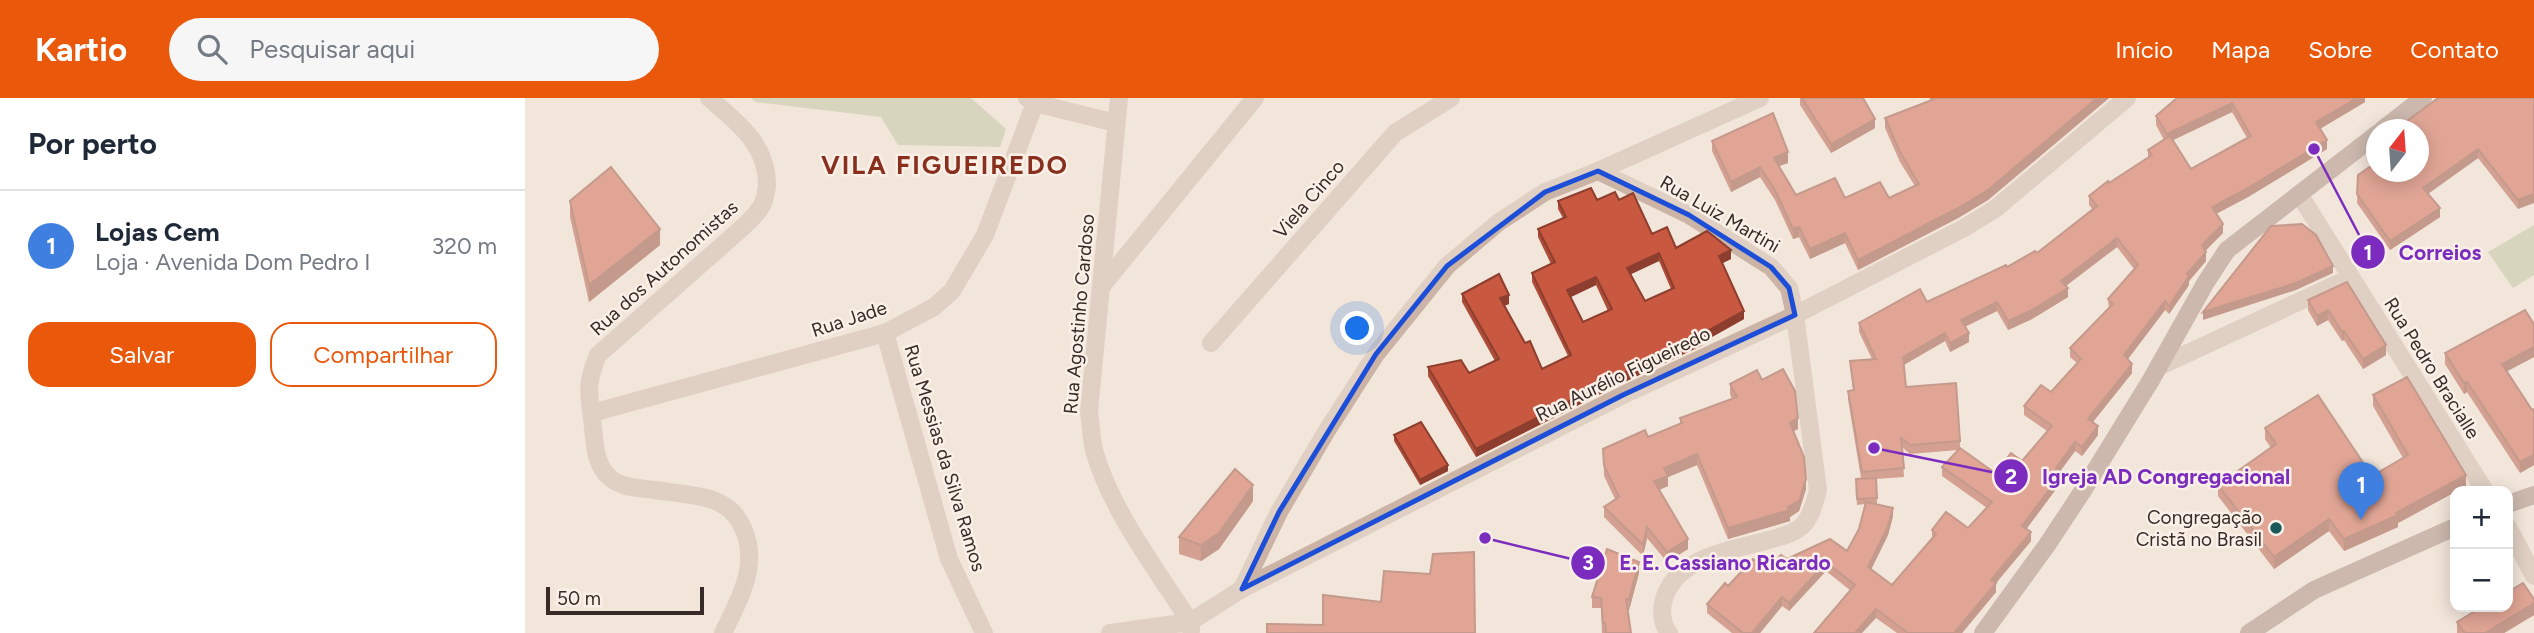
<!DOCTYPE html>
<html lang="pt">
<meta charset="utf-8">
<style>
:root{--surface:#fff;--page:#f6f6f7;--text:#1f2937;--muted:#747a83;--line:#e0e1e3;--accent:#ea580c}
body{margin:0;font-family:Figtree,sans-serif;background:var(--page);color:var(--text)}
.controls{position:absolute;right:21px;bottom:21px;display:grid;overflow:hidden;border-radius:14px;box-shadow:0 4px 18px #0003}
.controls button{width:63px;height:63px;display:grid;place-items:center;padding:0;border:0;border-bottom:2px solid var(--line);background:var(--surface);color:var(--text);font:35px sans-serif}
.compass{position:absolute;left:1841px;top:21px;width:63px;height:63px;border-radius:50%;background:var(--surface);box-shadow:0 4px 18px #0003;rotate:17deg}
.scale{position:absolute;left:21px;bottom:18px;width:158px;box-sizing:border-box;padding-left:7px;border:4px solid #362b27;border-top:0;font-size:19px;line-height:24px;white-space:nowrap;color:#362b27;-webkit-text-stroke:5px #faf0e7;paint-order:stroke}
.you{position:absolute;left:833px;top:231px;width:24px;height:24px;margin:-18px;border:5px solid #fff;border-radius:50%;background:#1a73e8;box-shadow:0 0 0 10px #1a73e833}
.badge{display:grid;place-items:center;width:46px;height:46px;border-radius:50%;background:var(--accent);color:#fff;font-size:23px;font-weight:700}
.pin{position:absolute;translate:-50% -58px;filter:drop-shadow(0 2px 4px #0008)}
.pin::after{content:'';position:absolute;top:37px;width:24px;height:21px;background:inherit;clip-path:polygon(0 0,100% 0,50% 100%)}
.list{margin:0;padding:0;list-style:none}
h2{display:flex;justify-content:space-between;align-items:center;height:91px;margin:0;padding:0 28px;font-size:30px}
h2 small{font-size:23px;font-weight:400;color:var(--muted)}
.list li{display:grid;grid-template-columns:46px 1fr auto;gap:21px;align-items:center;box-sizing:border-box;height:112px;padding:0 28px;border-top:2px solid var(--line)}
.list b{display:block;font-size:26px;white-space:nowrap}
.list p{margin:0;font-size:23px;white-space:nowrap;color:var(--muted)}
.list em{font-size:23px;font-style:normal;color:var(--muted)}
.actions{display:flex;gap:14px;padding:21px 28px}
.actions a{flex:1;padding:16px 0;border:2px solid var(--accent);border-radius:21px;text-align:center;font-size:24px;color:var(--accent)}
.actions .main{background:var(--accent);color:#fff}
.icon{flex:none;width:38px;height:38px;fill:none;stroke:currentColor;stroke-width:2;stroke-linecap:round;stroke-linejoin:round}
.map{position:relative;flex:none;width:2009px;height:535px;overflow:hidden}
header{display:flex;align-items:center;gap:42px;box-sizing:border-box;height:98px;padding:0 35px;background:var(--accent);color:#fff}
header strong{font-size:33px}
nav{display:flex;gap:38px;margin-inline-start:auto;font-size:24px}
.search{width:490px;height:63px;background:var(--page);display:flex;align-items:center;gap:18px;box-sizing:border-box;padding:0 24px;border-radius:38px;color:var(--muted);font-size:26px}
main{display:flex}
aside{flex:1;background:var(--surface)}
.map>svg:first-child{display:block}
</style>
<header>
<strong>Kartio</strong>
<div class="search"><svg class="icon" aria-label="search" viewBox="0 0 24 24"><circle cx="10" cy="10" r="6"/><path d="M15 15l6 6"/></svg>Pesquisar aqui</div>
<nav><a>Início</a><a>Mapa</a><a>Sobre</a><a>Contato</a></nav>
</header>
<main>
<aside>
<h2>Por perto<small></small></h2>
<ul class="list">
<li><span class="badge" style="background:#3f7fe0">1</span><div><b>Lojas Cem</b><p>Loja · Avenida Dom Pedro I</p></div><em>320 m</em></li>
</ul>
<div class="actions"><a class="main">Salvar</a><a>Compartilhar</a></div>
</aside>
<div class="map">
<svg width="2009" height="535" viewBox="0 0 2009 535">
<rect width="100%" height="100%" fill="#f2e5da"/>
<g fill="#b7c29a">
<path d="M226 0H446L481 31 475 49 373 47 356 19 230 4Z"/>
<path d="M2009 127V177L1988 190 1963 154Z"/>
</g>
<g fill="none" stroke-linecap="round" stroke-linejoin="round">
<g stroke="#cbb4a6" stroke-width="18">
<path d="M184 0C212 24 243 47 242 88 241 94 240 103 236 109 232 116 224 123 218 129L73 257C59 291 65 296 68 330 70 347 70 366 84 379 96 390 115 390 130 392 148 395 170 396 188 402 202 407 212 416 218 430 235 467 214 502 198 535"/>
<path d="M502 0 510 5 591 25"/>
<path d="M594 0 564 314C566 326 566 340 569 352 585 411 632 472 665 524L666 532"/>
<path d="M1073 73 1164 117 1246 169 1264 190 1270 217 1293 392C1290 403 1287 417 1279 426 1270 436 1256 438 1244 442 1207 452 1148 459 1138 505 1136 516 1137 526 1144 535"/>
<path d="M1774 96 1960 393"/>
<path d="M576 189 730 0"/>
<path d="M360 235 424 461 459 535"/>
<path d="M686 245 870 35 926 0"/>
<path d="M1633 269 1825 180"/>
<path d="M67 315 360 235 409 209 427 193 460 137 510 5"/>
<path d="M1983 429 2009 478"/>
<path d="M717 491 754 414 801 334 851 256 922 168 974 124 1020 94 1073 73 1235 0"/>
<path d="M585 535 665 524 717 491 1098 297 1270 217 1439 130 1470 111 1602 0"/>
</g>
<g stroke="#9e8277" stroke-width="18">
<path d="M1857 32 1898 0"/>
<path d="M1983 406 2009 397"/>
<path d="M1458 535 1522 447 1557 394 1626 282 1681 184 1702 152 1852 36"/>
<path d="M1724 535 1789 492 1930 429"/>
</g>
</g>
<g fill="#ad4c38" fill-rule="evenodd">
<path d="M1275 0H1338L1350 30 1306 55 1275 7Z"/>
<path d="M1404 0H1584L1463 102 1433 120 1333 172 1320 145 1285 161 1274 139 1268 141 1250 102 1235 79 1206 94 1187 53V43L1263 65 1254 68 1271 97 1320 100H1364L1390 88 1375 64 1360 30V20L1406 2Z"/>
<path d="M1652 0H1840V4L1795 31 1802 51 1723 99 1691 116 1698 135 1681 152V163L1664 183V187L1644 216 1640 212 1603 261 1607 275 1568 324 1573 337 1557 358 1550 353 1535 373 1537 383 1501 431 1506 443 1471 485V494L1437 535H1372L1351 520 1326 493 1301 473 1264 513 1257 508 1235 535H1207L1182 515V506L1203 488 1242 471 1262 461 1322 453 1334 431 1340 406 1332 407 1331 381 1336 380 1323 301V293L1328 292 1325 263 1347 261 1334 234V225L1402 204 1512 155 1568 112 1564 107V98L1623 60V52L1639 42 1631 27V18ZM1707 14 1722 40 1666 71 1648 42ZM1592 149 1609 171 1583 201 1584 211 1545 250V259L1552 265 1526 294 1499 308V317L1522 333 1497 363 1470 375 1435 350V343L1381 289 1379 267 1420 243 1425 254 1444 244 1440 229 1472 213 1483 232 1507 221 1543 199 1541 188ZM1377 349 1385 356 1433 352 1417 369V378L1462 410 1443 430 1407 432V440L1367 487 1346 471 1363 437 1368 418 1352 406 1351 381 1379 379Z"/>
<path d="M2009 0 1993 111 1953 60 1903 96 1915 119 1865 152 1832 105 1833 77Z"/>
<path d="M1094 102 1127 136 1151 150 1206 161 1197 165 1219 221 1178 244V247L1093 287 951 359 903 278V269L944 275 970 263 937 204V196L984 206 979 208 1000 245 1017 271 1043 258 1007 184V175L1026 166 1013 139V131L1038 120 1033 111V103ZM1134 163 1146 191 1120 203 1106 176ZM1071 187 1083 213 1058 224 1045 199Z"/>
<path d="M45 103 135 147 64 204 45 119Z"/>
<path d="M1822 184 1861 257 1838 271 1819 242 1817 243 1803 222 1792 228 1783 212V202Z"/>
<path d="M1920 255 2009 259 1982 273 2007 312 2009 311V367L1995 375 1942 294 1939 296 1920 266Z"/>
<path d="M1237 282 1273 331 1268 333 1281 391 1274 413 1265 419V423L1203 441 1172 367 1143 379V388L1134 392 1163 451 1142 464 1122 440 1118 458 1079 419V409L1090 401 1079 378 1078 351 1123 339 1155 326V320L1207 301 1205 296V286Z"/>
<path d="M1848 297 1941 388 1873 425V429L1819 453 1804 433 1749 471 1693 398V387L1746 350 1740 341V330L1847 378 1878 360 1848 308Z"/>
<path d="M869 337 923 373 895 387 869 343Z"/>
<path d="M728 403 694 451 676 463 654 456V439Z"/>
<path d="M1114 475 1104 512H1103L1106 535H1077L1076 510H1067V499Z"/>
<path d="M2009 501V517L1979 535H1932V524Z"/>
</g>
<g fill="#8d3e2e">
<path d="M1572 0H1584L1463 102 1433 120 1333 172V162Z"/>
<path d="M1832 0H1840V4L1791 33V24Z"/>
<path d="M1707 5V14L1642 45V36Z"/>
<path d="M1350 21V30L1306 55V46Z"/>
<path d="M1802 42V51L1723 99 1687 118V109Z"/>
<path d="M1953 51V60L1898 99V90Z"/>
<path d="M1263 54V65L1249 70V60Z"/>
<path d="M1235 69V79L1206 94V84Z"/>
<path d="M2009 96V105L1993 111V102Z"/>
<path d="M1915 110V119L1865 152V143Z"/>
<path d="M1698 126V135L1677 156V147Z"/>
<path d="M1274 129V139L1268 141V131Z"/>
<path d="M135 131V147L64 204V187Z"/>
<path d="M1320 135V145L1285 161V151Z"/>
<path d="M1592 140V149L1536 191V183Z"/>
<path d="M1206 152V161L1194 167V158Z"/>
<path d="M1681 154V163L1664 183V187L1644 216V208L1662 176Z"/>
<path d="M1134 155V163L1102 178V170Z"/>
<path d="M1808 168V175L1771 192 1678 222V214Z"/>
<path d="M1071 179V187L1042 201V192Z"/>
<path d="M1543 190V199L1507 221 1483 232V223Z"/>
<path d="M984 197V206L975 209V200Z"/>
<path d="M1640 203V212L1599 266V257Z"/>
<path d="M1472 204V213L1436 230V222Z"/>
<path d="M1803 212V222L1792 228V218Z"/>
<path d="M1219 213V221L1178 244V247L1093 287 951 359V351L1177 236Z"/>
<path d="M1819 233V242L1817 243V234Z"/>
<path d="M1420 235V243L1378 267V259Z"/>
<path d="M1444 235V244L1425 254V245Z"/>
<path d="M1861 247V257L1838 271V261Z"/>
<path d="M2009 249V259L1977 276V266Z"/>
<path d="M1607 266V275L1563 330V321Z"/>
<path d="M1942 284V294L1939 296V285Z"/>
<path d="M1273 320V331L1265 335V325Z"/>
<path d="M1573 328V337L1557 358V349Z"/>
<path d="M1550 344V353L1531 379V370Z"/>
<path d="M1172 356V367L1143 379V388L1129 394V383L1139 370Z"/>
<path d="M2009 357V367L1995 375V364Z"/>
<path d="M923 367V373L895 387V382Z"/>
<path d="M1537 374V383L1497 437V428Z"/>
<path d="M1941 377V388L1873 425V429L1819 453V441L1871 415Z"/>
<path d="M1281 381V391L1274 413 1265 419V423L1203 441V430L1263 409Z"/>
<path d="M728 387V403L694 451 676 463V447Z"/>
<path d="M1368 410V418L1363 437 1343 478V469Z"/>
<path d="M1804 421V433L1749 471V459Z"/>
<path d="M1122 429V440L1118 458V447Z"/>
<path d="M1506 434V443L1466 491V482Z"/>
<path d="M1163 441V451L1142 464V454Z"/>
<path d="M1114 464V475L1104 512V501Z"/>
<path d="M1301 464V473L1264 513V505Z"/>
<path d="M1471 485V494L1437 535H1429Z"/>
<path d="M1257 499V508L1235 535H1227Z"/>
<path d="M2009 505V517L1979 535H1960Z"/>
<path d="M1351 511V520L1337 535H1330Z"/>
</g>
<g fill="#c95841" stroke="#8d3e2e" stroke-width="2" fill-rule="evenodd">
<path d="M1277 0H1338L1350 21 1306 46Z"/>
<path d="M1412 0H1572L1463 92 1433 110 1333 162 1320 135 1285 151 1274 129 1268 131 1250 92 1235 69 1206 84 1187 43 1248 15 1263 54 1249 60 1271 97 1310 80 1320 100 1355 84 1364 100 1394 86 1375 54 1360 20Z"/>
<path d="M1652 0H1832L1791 24 1802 42 1723 90 1687 109 1698 126 1677 147 1681 154 1662 176 1664 178 1644 208 1640 203 1599 257 1607 266 1563 321 1573 328 1557 349 1550 344 1531 370 1537 374 1497 428 1506 434 1466 482 1471 485 1429 535H1383L1351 511 1330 535H1289L1330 487 1301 464 1264 505 1257 499 1227 535H1218L1182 506 1200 485 1203 488 1228 461 1242 471 1256 457 1262 461 1305 441 1322 453 1334 431 1341 404 1368 410 1363 428 1343 469 1367 487 1411 436 1407 432 1421 414 1443 430 1467 404 1417 369 1435 350 1470 375 1486 355 1497 363 1527 328 1499 308 1516 287 1526 294 1556 261 1545 250 1588 206 1583 201 1613 167 1592 140 1536 183 1543 190 1507 212 1483 223 1472 204 1436 222 1444 235 1425 245 1420 235 1378 259 1381 289 1431 285 1435 343 1385 347 1376 340 1379 370 1337 374 1323 293 1329 292 1325 263 1351 261 1334 225 1395 191 1402 204 1481 167 1482 169 1510 153 1512 155 1572 108 1564 98 1583 83 1584 85 1627 57 1623 52 1645 38 1666 71 1726 38 1707 5 1642 36 1631 18Z"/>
<path d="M1913 0H2009V96L1993 102 1953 51 1898 90 1915 110 1865 143 1832 96 1833 77 1852 64V74H1894V32H1870Z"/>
<path d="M86 69 135 131 64 187 45 103Z"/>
<path d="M1066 90 1072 102 1090 94 1094 102 1108 95 1127 136 1142 129 1151 150 1182 133 1206 152 1194 158 1219 213 1177 236 1178 239 1093 278 951 351 903 269 936 262 944 275 974 261 937 196 974 176 984 197 975 200 1000 245 1005 243 1017 271 1046 257 1007 175 1030 164 1013 131 1041 119 1033 103ZM1134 155 1149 190 1120 203 1102 170ZM1071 179 1087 211 1058 224 1042 192Z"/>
<path d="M1777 126 1791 137 1808 168 1771 185 1678 214 1746 128Z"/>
<path d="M1822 184 1861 247 1838 261 1819 233 1817 234 1803 212 1792 218 1783 202Z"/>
<path d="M2000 212 2009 226V249L1977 266 2007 312 2009 311V357L1995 364 1942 284 1939 285 1920 255Z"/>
<path d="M1258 271 1270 293 1273 320 1265 325 1279 359 1281 381 1274 403 1263 409 1265 412 1203 430 1172 356 1139 370 1143 378 1129 383 1163 441 1142 454 1122 429 1118 447 1079 409 1094 399 1079 367 1078 351 1120 332 1123 339 1157 325 1155 320 1212 299 1205 286 1232 272 1237 282Z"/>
<path d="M1882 279 1941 377 1871 415 1873 417 1819 441 1804 421 1749 459 1693 387 1751 346 1740 330 1793 297 1847 378 1883 357 1848 297Z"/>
<path d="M896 324 923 367 895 382 869 337Z"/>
<path d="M710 371 728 387 694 435 676 447 654 439Z"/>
<path d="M1351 380 1352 400 1332 401 1331 381Z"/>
<path d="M1082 451 1114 464 1104 501H1101L1106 535H1081L1080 525H1078L1076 500 1067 499Z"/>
<path d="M949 454 950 535H742V526L798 527V497L856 504 859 473 905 476 908 456Z"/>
<path d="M1998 485 2009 501V505L1960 535H1940L1932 524 1957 509H1983V494Z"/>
</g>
<path d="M0 0H2009V535H0ZM1073 73 1164 117 1246 169 1264 190 1270 217 1098 297 717 491 754 414 851 256 922 168 1020 94Z" fill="#f2e5da" fill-opacity=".55" fill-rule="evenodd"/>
<path fill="none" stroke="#1d4ed8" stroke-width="5" stroke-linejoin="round" d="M1073 73 1164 117 1246 169 1264 190 1270 217 1098 297 717 491 754 414 851 256 922 168 1020 94Z"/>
<circle fill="#1b5959" stroke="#faf0e7" stroke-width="2.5" cx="1751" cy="430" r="7"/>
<g text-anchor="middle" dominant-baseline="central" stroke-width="5" stroke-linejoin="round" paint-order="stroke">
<g font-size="19" fill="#362b27" stroke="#faf0e7">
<text transform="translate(784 101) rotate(-49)">Viela Cinco</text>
<text transform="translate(1195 116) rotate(30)">Rua Luiz Martini</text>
<text transform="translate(139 170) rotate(-42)">Rua dos Autonomistas</text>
<text transform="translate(554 216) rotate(-85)">Rua Agostinho Cardoso</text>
<text transform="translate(324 221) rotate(-18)">Rua Jade</text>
<text transform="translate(1907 270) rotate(58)">Rua Pedro Bracialle</text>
<text transform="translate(1098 276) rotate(-26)">Rua Aurélio Figueiredo</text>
<text transform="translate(420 360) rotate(73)">Rua Messias da Silva Ramos</text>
</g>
<g font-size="19" fill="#362b27" stroke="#faf0e7" text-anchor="end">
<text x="1737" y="419">Congregação<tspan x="1737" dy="22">Cristã no Brasil</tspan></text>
</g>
<g font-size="26" font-weight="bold" letter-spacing="2" fill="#882f1e" stroke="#faf0e7">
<text x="420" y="67">VILA FIGUEIREDO</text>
</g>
</g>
<path fill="none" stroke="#7b2cbf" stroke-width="2.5" d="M1789 51L1843 154M1349 350L1486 378M960 440L1063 465"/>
<g fill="#7b2cbf" stroke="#faf0e7" stroke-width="2.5">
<circle cx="1789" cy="51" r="7"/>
<circle cx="1349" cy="350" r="7"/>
<circle cx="960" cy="440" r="7"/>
<circle cx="1843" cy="154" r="18"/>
<circle cx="1486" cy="378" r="18"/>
<circle cx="1063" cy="465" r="18"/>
</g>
<g font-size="21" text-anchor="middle" font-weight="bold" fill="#fff">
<text x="1843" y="162">1</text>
<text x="1486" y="386">2</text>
<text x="1063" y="472">3</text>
</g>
<g font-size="21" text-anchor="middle" font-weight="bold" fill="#7b2cbf" stroke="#faf0e7" stroke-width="5" stroke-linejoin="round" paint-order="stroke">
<text x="1915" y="162">Correios</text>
<text x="1641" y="386">Igreja AD Congregacional</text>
<text x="1200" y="472">E. E. Cassiano Ricardo</text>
</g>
</svg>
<div class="controls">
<button>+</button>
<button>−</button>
</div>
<svg class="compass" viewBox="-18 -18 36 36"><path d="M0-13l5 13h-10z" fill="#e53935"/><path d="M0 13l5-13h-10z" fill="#747a83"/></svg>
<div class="scale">50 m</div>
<div class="you"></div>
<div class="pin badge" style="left:1836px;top:422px;background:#3f7fe0">1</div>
</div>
</main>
